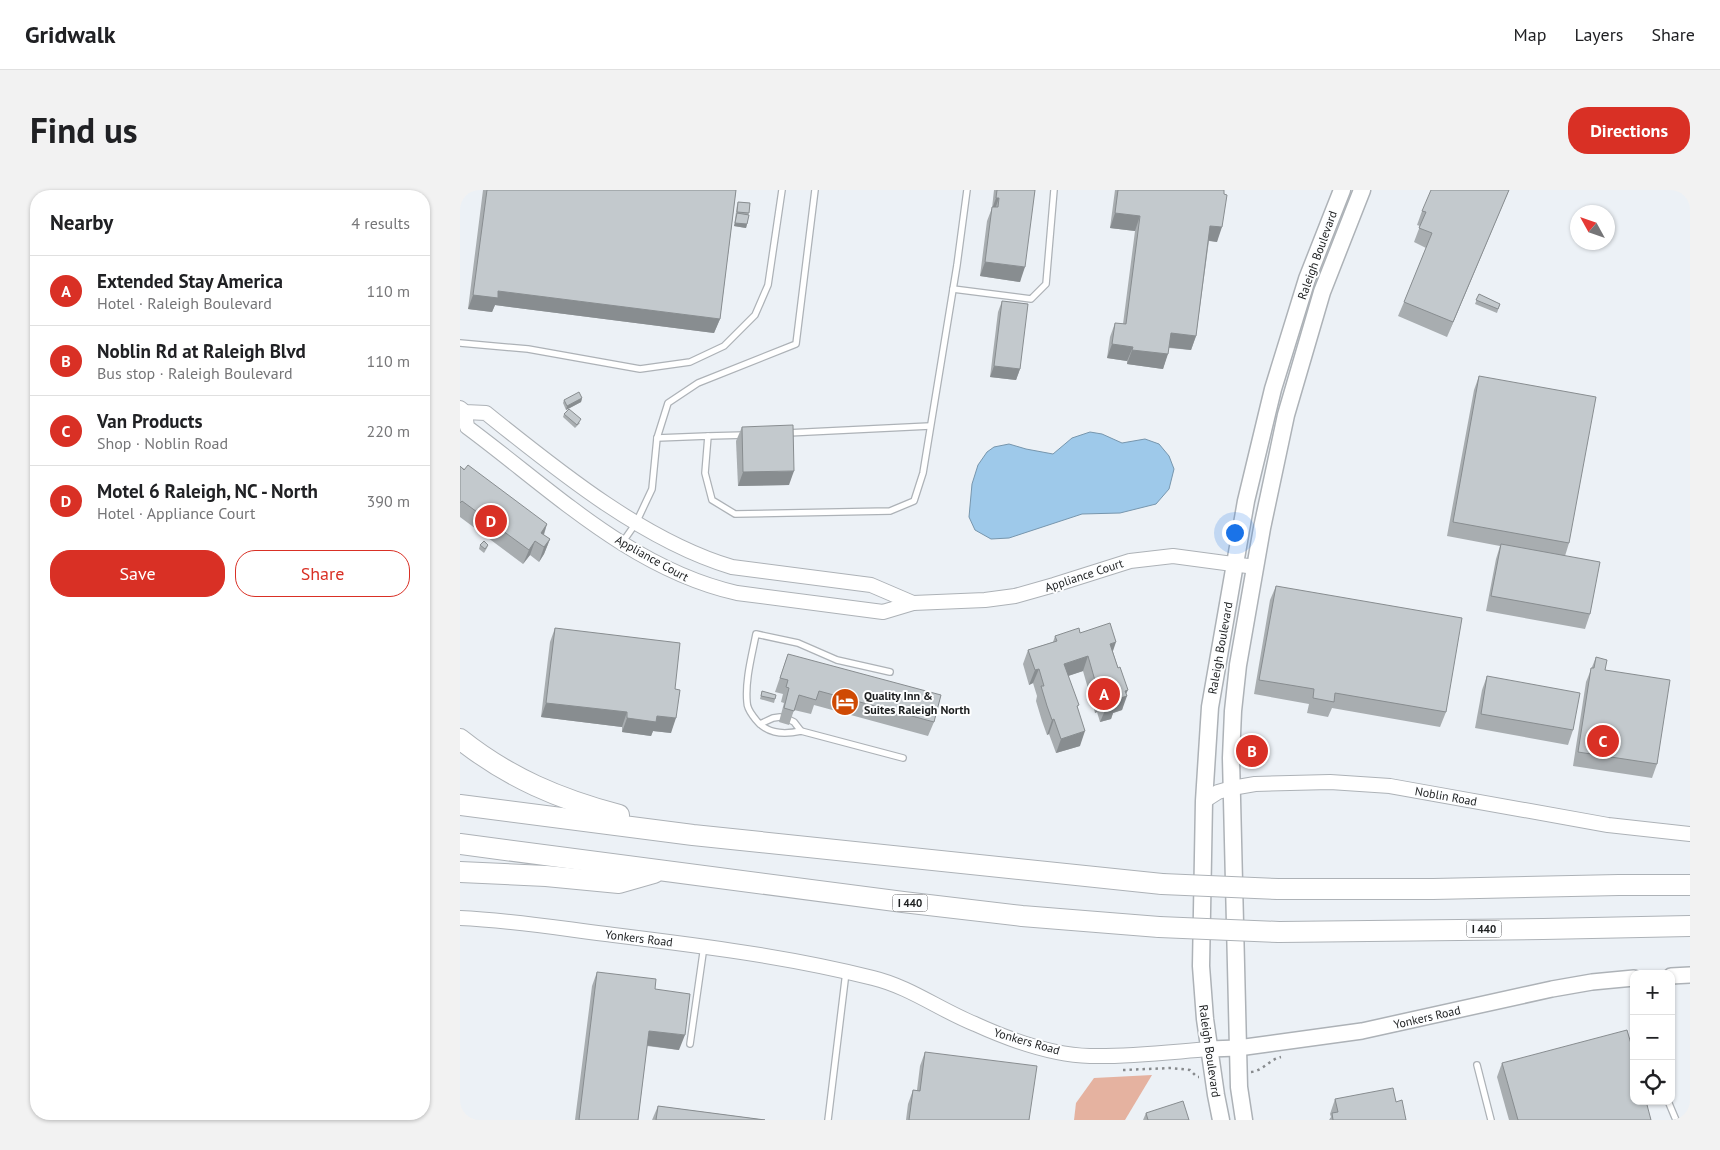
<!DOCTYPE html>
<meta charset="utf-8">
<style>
:root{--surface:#fff;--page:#f2f2f2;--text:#202124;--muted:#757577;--line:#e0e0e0;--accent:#d93025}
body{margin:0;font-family:"PT Sans",sans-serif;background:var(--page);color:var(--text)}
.controls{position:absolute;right:15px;bottom:15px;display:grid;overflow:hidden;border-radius:10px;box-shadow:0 1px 4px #0004}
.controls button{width:45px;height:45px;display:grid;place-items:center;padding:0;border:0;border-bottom:1px solid var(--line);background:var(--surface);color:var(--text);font:25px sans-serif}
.compass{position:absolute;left:1110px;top:15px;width:45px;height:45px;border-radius:50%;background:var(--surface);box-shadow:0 1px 4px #0004;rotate:310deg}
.you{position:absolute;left:774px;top:342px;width:18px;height:18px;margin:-12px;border:4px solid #fff;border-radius:50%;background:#1a73e8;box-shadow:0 0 0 8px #1a73e833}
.badge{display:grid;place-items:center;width:32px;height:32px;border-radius:50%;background:var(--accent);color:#fff;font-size:16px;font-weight:700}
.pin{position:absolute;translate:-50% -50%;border:2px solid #fff;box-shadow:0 1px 5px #0006}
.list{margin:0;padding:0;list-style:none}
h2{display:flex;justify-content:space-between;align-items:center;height:65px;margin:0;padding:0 20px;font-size:21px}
h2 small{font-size:16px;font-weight:400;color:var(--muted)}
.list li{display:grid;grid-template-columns:32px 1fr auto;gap:15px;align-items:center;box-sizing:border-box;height:70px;padding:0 20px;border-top:1px solid var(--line)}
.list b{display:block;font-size:19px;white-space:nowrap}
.list p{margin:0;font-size:16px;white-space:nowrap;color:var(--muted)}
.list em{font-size:16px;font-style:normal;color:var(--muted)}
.actions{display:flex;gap:10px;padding:15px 20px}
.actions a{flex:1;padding:11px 0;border:1px solid var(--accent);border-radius:20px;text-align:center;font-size:18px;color:var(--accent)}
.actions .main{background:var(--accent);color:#fff}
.icon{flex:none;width:28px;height:28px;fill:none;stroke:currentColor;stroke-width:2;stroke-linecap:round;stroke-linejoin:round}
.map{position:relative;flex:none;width:1230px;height:930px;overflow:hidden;border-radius:20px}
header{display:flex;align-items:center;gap:30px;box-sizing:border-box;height:70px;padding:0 25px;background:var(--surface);border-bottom:1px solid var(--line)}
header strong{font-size:24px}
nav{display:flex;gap:28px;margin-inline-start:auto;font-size:18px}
.intro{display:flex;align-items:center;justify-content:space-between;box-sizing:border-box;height:120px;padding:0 30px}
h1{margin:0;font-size:35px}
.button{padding:12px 22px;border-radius:20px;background:var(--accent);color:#fff;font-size:18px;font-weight:700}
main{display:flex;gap:30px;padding:0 30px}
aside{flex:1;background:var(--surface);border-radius:20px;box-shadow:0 1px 4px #0004}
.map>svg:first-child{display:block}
</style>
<header>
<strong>Gridwalk</strong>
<nav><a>Map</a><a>Layers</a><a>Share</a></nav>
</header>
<div class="intro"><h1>Find us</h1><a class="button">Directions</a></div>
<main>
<aside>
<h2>Nearby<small>4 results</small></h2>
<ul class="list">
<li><span class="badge">A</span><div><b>Extended Stay America</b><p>Hotel · Raleigh Boulevard</p></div><em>110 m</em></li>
<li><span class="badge">B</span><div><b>Noblin Rd at Raleigh Blvd</b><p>Bus stop · Raleigh Boulevard</p></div><em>110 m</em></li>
<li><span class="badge">C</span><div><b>Van Products</b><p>Shop · Noblin Road</p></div><em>220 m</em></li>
<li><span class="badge">D</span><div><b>Motel 6 Raleigh, NC - North</b><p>Hotel · Appliance Court</p></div><em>390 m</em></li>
</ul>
<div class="actions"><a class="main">Save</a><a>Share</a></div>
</aside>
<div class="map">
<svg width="1230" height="930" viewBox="0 0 1230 930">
<rect width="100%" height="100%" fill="#ecf1f6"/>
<path fill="#e5b2a0" d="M692 885 665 930H614L616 913 634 888Z"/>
<path fill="#9ec9ea" stroke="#7796ad" d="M630 242 642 244 662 253 685 249 699 254 709 266 714 279 709 299 696 314 660 323 622 324 549 348 531 349 515 340 509 327 512 294 518 275 527 262 534 257 549 254 566 259 593 264 612 248Z"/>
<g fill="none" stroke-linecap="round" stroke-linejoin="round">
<g stroke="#adb2b7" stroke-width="8">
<g id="service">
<path d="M493 99 571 109 586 94 594 0"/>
<path d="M0 153 68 159 180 179 230 172 264 156 295 125 308 95 322 0"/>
<path d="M327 243 470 236"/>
<path d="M248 246 286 245"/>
<path d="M197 248 248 246 245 283 252 310 275 324 430 321 454 311 463 283 497 75 507 0"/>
<path d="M162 353 176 333 192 299 197 248 208 213 238 193 336 154 355 0"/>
<path d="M430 482 377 470 338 453 296 444C292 465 285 490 287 512 287 517 290 522 293 526 305 544 322 545 341 541L443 568"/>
<path d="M330 530 334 532 341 541"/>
<path d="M300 534 313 528 320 527"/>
<path d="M230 854 244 756"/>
<path d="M1017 875 1031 930"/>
<path d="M1208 911 1216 930"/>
<path d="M368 930 386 782"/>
</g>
</g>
<g stroke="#adb2b7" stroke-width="16">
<g id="tertiary">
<path d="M0 218 5 222 26 223C97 280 184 351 272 377L411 395 453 413"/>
<path d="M5 222 7 237C92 300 171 379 277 403L423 422 453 413 525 410 555 406 594 395 670 371 713 366 795 377"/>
<path d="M744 611 758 602 772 598 795 594 870 592 930 596 1148 635 1230 644"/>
<path d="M0 728C49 730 98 738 146 744 235 755 326 766 413 788 450 797 480 820 515 834 550 850 591 865 630 866 670 867 710 862 749 859"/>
</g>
</g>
<g stroke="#adb2b7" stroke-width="18">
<g id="secondary">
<path d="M1211 786 1230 785"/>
<path d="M749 859 778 858 902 841 1092 799 1132 792 1174 788"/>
</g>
</g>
<g stroke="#adb2b7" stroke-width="19">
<g id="primary">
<path d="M761 930 756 905 745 829 741 776 744 611 750 517 786 311 813 199 847 89 882 0"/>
<path d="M784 930 779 897 778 858 771 568 773 521 778 475 802 338 826 225 862 102 902 0"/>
</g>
</g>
<g stroke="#adb2b7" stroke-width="22">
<g id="motorway">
<path d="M0 549C49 588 99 609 159 625"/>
<path d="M0 615 233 645 702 694"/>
<path d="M0 654 443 712 562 726 699 737"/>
<path d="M0 682 86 686 159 693 194 683"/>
<path d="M818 699H973L1159 695H1230"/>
<path d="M819 742 1083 739 1230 736"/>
</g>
</g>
<g stroke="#878a8d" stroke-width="2.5" stroke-dasharray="2.5 4" stroke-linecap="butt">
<path d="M663 880 711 878 730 880 737 887H739"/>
<path d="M791 882C803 881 810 869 821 867"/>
</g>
<use href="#service" stroke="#fff" stroke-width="5.5"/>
<use href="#tertiary" stroke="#fff" stroke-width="14"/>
<use href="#secondary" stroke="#fff" stroke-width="15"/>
<use href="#primary" stroke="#fff" stroke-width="16"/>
<use href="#motorway" stroke="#fff" stroke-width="20"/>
<g stroke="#adb2b7" stroke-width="22" stroke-linecap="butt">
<g id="motorway-bridge">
<path d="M702 694 818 699"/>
<path d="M699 737 819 742"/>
</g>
</g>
<use href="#motorway-bridge" stroke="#fff" stroke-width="20"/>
</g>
<g fill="#a8adb0">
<path d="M23 0H276L260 129 254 143 35 115 32 122 8 119Z"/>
<path d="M534 0H575L560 92 520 86 527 31 532 18Z"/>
<path d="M655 0H764L757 52 749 51 736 146 731 160 709 158 703 179 667 174V171L647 168 650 147 655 133 663 134 675 41 650 38Z"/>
<path d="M1049 0 987 147 938 126 944 112 966 58 954 52 960 36 957 35 962 21Z"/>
<path d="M278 12 290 13 287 34 286 38 274 36 277 15Z"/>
<path d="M1019 104 1040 114 1037 123 1015 114Z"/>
<path d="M542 111 560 179 556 190 530 187 538 122Z"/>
<path d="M1019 186 1109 353 1105 366 1130 424 1125 439 1026 421 1036 369 1040 356 987 346 1014 200Z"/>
<path d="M122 208 121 212 106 220 103 213 104 210Z"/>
<path d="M104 224 120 233 115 238 103 227Z"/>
<path d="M282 237 329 295 278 296 276 251Z"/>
<path d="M0 276 87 334 84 345 90 349 84 364 79 372 70 365 63 374 0 327Z"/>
<path d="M20 355H28L27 358 24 363 19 359Z"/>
<path d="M816 396 986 522 980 537 872 518 868 527 847 523 849 514 794 504 810 410Z"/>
<path d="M95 438 215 499 211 543 193 541 191 546 162 542V537L81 527 90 452Z"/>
<path d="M620 443 653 462 666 503 662 520 653 523 651 529 640 532 637 522 635 523 623 481 608 486 618 518 620 556 596 563 589 544 587 545 582 531 576 511 577 506 573 493 569 495 563 474 568 460 593 452 595 446Z"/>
<path d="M328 464 474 532 468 546 354 515 351 524 334 520 329 535 319 532 324 513 321 512 323 504 315 502Z"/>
<path d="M1136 467 1145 480 1197 574 1192 588 1113 576 1126 492Z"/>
<path d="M1027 486 1113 540 1108 555 1015 538 1022 500Z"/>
<path d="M302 501 315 509 314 513 300 509Z"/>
<path d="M137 782 195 799 219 860 187 856 178 930H115L132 796Z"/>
<path d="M465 862 569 930H446L448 914 453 900H457L460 876Z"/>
<path d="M1042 873 1191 930H1049L1037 887Z"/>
<path d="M875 909 936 912 946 930H869L871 927 870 924Z"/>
<path d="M198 916 305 930H192Z"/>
<path d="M686 923 729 930H683Z"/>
</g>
<g fill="#888d90">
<path d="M1049 0 987 147 993 132Z"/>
<path d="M536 8H539L534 22H531Z"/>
<path d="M655 23 680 26 675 41 650 38Z"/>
<path d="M275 33 287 34 286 38 274 36Z"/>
<path d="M750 36 762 37 757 52 745 50Z"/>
<path d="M525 72 565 77 560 92 520 86Z"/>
<path d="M38 101 260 129 254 143 35 115 32 122 8 119 13 105Z"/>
<path d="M711 143 736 146 731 160 706 157Z"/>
<path d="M652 154 673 157 667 171 647 168Z"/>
<path d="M672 160 708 164 703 179 667 174Z"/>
<path d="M534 176 560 179 556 190 530 187Z"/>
<path d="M122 208 121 212 106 220 107 216Z"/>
<path d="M334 281 329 295 278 296 283 282Z"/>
<path d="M87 334 82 349 81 343Z"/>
<path d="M90 349 84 364 79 372 84 357Z"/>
<path d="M75 351 70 365 63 374 69 360Z"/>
<path d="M656 452 651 467 650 454Z"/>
<path d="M628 466 623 481 599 489 604 474Z"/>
<path d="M579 479 573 493 569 495 575 480Z"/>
<path d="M668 500 665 506H667L662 520 653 523 651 529 640 532 646 518 665 501Z"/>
<path d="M640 508H642L637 522 635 523Z"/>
<path d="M86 513 167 522 162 537 81 527Z"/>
<path d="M197 526 216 528 211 543 193 541 191 546 162 542 167 528Z"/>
<path d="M594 529 589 544 587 545 592 530Z"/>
<path d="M625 541 620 556 596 563 601 549Z"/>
<path d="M189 841 225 845 219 860 184 855Z"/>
</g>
<g fill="#c3c9cd" stroke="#888d90">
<path d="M27 0H276L260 129 38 101V108L13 105Z"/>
<path d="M537 0H575L565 77 525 72 532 17H538L539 8H536Z"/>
<path d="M658 0H764V4L767 5 762 37 750 36 736 146 711 143 708 164 672 160 673 157 652 154 655 133 666 134 680 26 655 23Z"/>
<path d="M971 0H1049L993 132 944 112 972 43 959 38 966 22 962 21Z"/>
<path d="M278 12 290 13 289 23 277 22Z"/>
<path d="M277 23 289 25 287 34 275 33Z"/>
<path d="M1019 104 1040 114 1038 119 1016 110Z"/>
<path d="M542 111 568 114 560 179 534 176Z"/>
<path d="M1019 186 1136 207 1109 353 993 332Z"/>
<path d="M119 202 122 208 107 216 104 210Z"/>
<path d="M109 219 121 229 117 235 104 224Z"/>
<path d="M333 235 334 281 283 282 282 237Z"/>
<path d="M8 275 87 334 81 343 90 349 84 357 75 351 69 360 2 311 0 313V276L4 280Z"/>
<path d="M24 351 28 355 25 359 20 355Z"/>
<path d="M1041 354 1140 372 1130 424 1031 406Z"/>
<path d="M816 396 1002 428 986 522 875 503 874 512 853 508 854 499 799 490Z"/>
<path d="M650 433 656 452 650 454 658 478 660 477 668 500 665 501 667 506 654 510 656 514 646 518 642 508H640L628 466 604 474 619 515 617 516 625 541 601 549 594 529 592 530 587 516 581 496H584L579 479 575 480 568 460 597 451 595 446 619 438 620 443Z"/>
<path d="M95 438 220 453 215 499 220 500 216 528 197 526 196 532 167 528V522L86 513Z"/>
<path d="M328 464 481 505 474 532 359 501 356 510 339 505 334 521 324 518 329 498 326 497 328 490 320 488Z"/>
<path d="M1136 467 1147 470 1145 480 1210 490 1197 574 1118 562 1131 478H1134Z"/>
<path d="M1027 486 1120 503 1113 540 1021 524Z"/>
<path d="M302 501 316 505 315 509 301 506Z"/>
<path d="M137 782 196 789 195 799 230 804 225 845 189 841 178 930H119Z"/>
<path d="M1167 840 1174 864V911H1186L1191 930H1058L1042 873Z"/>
<path d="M465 862 577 876 569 930H449L453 900 460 901Z"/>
<path d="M933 898 936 912 942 910 946 930H873L872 923 878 922 875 909Z"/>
<path d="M723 911 729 930H688L686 923Z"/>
<path d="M198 916 305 930H196Z"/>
</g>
<defs>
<g id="hotel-disc" transform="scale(1.4375)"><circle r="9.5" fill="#cf4a04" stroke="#fdfeff"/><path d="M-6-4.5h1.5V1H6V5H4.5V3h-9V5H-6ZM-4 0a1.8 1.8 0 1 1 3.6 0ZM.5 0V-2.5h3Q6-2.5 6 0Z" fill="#fff"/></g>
</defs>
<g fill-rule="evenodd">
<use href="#hotel-disc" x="385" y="512"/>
</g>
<g text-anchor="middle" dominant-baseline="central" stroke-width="4" stroke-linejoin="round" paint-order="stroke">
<g fill="#fdfeff" stroke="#606162" stroke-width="1">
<rect x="432.5" y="704.5" width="35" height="17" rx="4"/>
<rect x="1006.5" y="730.5" width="35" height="17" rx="4"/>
</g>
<g font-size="11" font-weight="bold" fill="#1c1e1f">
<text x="450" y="713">I 440</text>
<text x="1024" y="739">I 440</text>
</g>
<g font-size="12" fill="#1c1e1f" stroke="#fdfeff">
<text transform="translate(857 65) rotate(-70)">Raleigh Boulevard</text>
<text transform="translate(192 368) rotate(29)">Appliance Court</text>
<text transform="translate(624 385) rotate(-18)">Appliance Court</text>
<text transform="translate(760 458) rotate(-80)">Raleigh Boulevard</text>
<text transform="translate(986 606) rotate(10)">Noblin Road</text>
<text transform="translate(179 748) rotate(7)">Yonkers Road</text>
<text transform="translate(967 827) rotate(-13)">Yonkers Road</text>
<text transform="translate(567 851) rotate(16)">Yonkers Road</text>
<text transform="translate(750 861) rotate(82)">Raleigh Boulevard</text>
</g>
<g font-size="12" font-weight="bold" fill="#1c1e1f" stroke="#fdfeff" text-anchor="start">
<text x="404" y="505">Quality Inn &amp;<tspan x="404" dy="14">Suites Raleigh North</tspan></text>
</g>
</g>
</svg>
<div class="controls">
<button>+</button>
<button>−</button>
<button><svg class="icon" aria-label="locate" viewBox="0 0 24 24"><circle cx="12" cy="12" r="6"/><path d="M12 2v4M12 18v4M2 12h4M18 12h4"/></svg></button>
</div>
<svg class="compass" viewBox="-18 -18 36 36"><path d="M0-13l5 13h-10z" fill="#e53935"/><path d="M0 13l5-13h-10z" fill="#757577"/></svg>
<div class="you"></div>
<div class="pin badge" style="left:644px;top:504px">A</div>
<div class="pin badge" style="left:792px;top:561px">B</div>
<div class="pin badge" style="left:1143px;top:551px">C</div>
<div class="pin badge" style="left:31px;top:331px">D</div>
</div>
</main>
